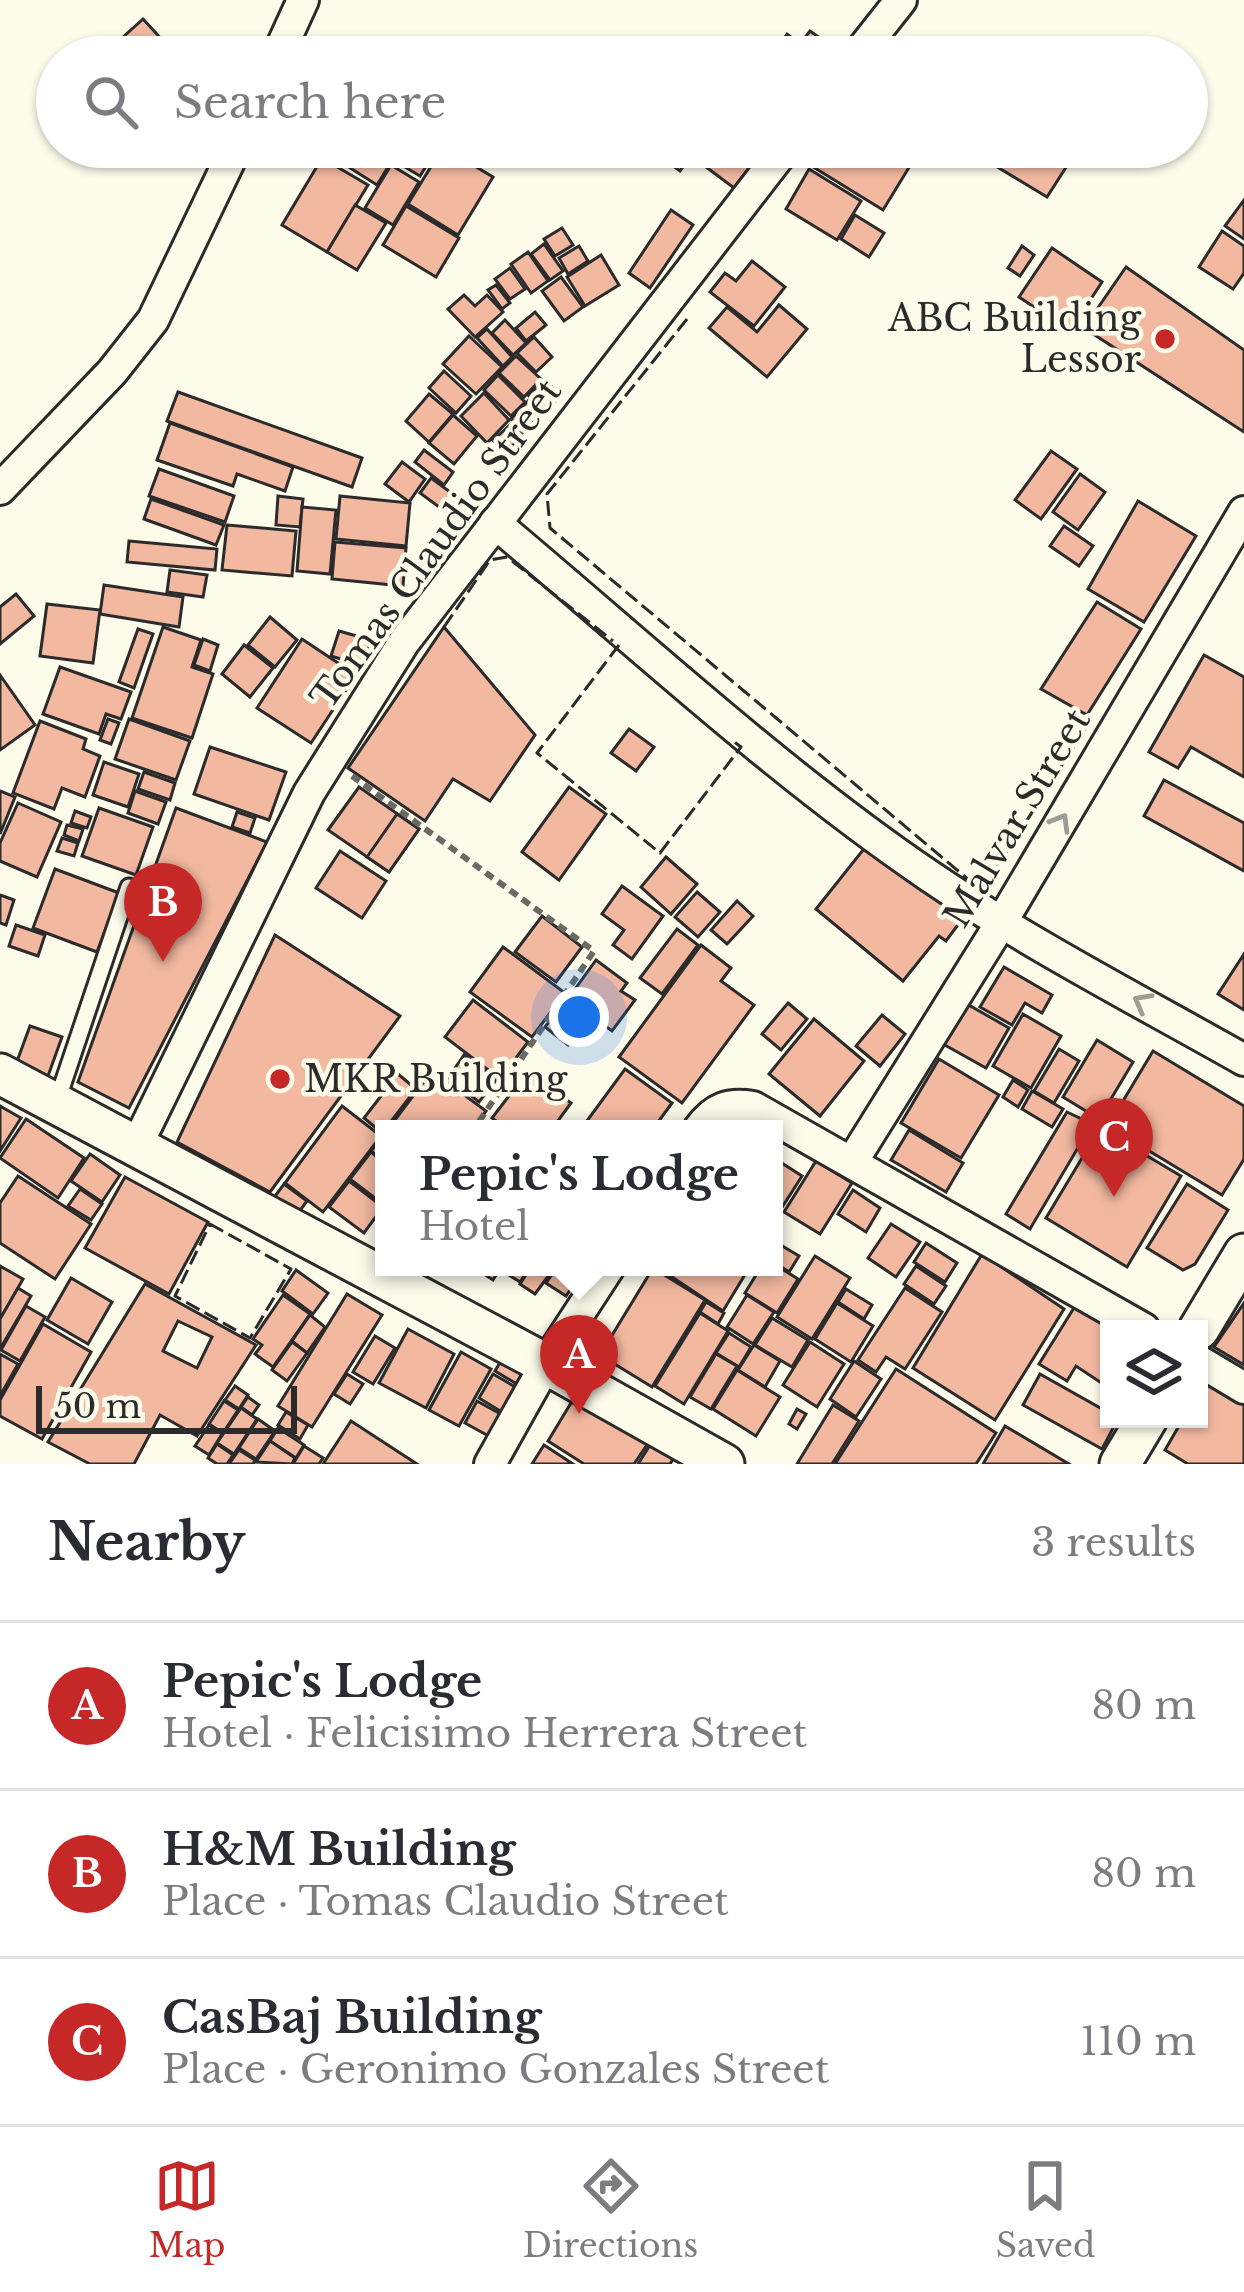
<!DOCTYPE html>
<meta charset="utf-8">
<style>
:root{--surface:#fff;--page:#f2f2f3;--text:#2b2b33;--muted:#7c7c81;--line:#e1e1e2;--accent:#c62828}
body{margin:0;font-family:"Libre Baskerville",serif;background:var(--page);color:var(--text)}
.controls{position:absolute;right:36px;bottom:36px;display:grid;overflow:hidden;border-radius:0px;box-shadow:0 3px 9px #0004}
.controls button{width:108px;height:108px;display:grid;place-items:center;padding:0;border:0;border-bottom:3px solid var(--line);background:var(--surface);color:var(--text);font:60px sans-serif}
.scale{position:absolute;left:36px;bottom:30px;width:261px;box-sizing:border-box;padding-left:12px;border:6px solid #2b2b2b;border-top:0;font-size:33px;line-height:42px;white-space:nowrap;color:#2b2b2b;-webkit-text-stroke:9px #fdfbea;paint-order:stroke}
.you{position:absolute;left:579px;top:1017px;width:42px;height:42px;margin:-30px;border:9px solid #fff;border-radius:50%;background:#1a73e8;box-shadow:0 0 0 18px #1a73e833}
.badge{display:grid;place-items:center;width:78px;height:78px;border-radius:50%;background:var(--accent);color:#fff;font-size:39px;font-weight:700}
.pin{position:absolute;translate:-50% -99px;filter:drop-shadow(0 3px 6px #0008)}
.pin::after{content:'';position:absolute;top:63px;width:42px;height:36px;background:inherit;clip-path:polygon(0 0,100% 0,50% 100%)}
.popup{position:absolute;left:375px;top:1120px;width:408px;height:156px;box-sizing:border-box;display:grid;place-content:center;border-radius:0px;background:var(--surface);filter:drop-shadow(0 3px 9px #0005);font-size:39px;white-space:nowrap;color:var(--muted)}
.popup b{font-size:45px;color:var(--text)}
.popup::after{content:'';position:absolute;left:50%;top:100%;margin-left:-24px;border:24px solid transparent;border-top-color:var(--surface)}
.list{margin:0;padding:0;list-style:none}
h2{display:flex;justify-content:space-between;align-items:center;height:156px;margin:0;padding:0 48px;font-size:51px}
h2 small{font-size:39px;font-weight:400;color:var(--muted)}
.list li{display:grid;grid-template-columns:78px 1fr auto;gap:36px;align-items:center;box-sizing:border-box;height:168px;padding:0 48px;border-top:3px solid var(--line)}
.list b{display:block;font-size:45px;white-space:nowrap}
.list p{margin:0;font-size:39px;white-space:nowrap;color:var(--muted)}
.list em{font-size:39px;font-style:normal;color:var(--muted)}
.icon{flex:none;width:66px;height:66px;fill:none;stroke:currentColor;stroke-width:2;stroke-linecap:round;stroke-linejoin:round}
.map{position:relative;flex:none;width:1244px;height:1464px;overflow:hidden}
.search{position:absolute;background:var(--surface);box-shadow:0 3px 9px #0004;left:36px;right:36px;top:36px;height:132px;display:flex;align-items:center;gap:30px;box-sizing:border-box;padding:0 42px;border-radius:66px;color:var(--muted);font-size:45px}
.sheet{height:660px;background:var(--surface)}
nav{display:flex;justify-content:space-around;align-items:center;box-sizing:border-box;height:168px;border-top:3px solid var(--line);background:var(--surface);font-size:33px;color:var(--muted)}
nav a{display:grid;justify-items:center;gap:6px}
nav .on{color:var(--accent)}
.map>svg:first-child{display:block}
</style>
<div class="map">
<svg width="1244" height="1464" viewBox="0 0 1244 1464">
<rect width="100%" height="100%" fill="#fdfbea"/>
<g fill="#f2b8a0" stroke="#2b2b2b" stroke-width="3" fill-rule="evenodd">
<path d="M143 19 178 57H101Z"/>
<path d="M810 31 827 43 818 55 820 57H770L787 34 800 44Z"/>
<path d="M317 147H400L377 185Z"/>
<path d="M403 147H438L420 176 395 161Z"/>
<path d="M443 147 493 177 458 235 408 204Z"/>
<path d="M659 147H694L696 149 680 171 655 153Z"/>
<path d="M703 147H765L734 188 694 158Z"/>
<path d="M821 147H902L916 156 883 210 810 165Z"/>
<path d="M971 147H1004L995 162Z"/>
<path d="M1005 147H1079L1047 197 994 165Z"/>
<path d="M322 158 368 185 327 252 282 225Z"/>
<path d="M391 165 419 182 393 225 365 208Z"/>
<path d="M809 169 861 201 837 240 786 209Z"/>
<path d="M1244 200V239L1225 226Z"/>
<path d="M355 205 386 223 357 270 327 252Z"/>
<path d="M406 206 459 238 436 277 383 245Z"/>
<path d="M671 210 693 225 650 288 629 273Z"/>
<path d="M855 215 884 233 869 257 841 239Z"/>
<path d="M562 228 573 245 555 256 544 239Z"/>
<path d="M1222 231 1244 246V273L1233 289 1199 267Z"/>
<path d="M544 244 563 271 550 280 531 254Z"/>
<path d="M579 246 588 261 568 274 559 258Z"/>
<path d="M1022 246 1034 255 1020 276 1008 268Z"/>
<path d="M1052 248 1102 282 1070 331 1019 297Z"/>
<path d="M528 252 548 281 531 293 511 264Z"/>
<path d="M601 255 619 285 585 306 567 277Z"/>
<path d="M752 261 785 287 754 326 710 292 725 273 736 281Z"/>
<path d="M1126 267 1244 350V432L1084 328Z"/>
<path d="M510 268 525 289 510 299 495 279Z"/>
<path d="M561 277 583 307 564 321 542 291Z"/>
<path d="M496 285 510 303 502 309 488 290Z"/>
<path d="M464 295 475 306 487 295 503 312 475 337 448 309Z"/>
<path d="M779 305 807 329 767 377 709 328 727 307 757 332Z"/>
<path d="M535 312 546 325 526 341 516 328Z"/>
<path d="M505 320 526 343 513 355 492 333Z"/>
<path d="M487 329 512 357 503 366 477 338Z"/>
<path d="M469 336 502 367 476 394 443 364Z"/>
<path d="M534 337 552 357 536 372 517 353Z"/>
<path d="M516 356 541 379 524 397 499 373Z"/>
<path d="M444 371 471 396 456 413 429 388Z"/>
<path d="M498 375 525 402 511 416 484 390Z"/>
<path d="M546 380 560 397 543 412 528 395Z"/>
<path d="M178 392 362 458 352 487 167 421Z"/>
<path d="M484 393 509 420 487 443 461 416Z"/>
<path d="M429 394 453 414 429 442 406 421Z"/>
<path d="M529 400 542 414 523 432 511 419Z"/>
<path d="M453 415 477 436 454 464 429 443Z"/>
<path d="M170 423 293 467 285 491 237 474 233 486 157 460Z"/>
<path d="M511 424 522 436 505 453 493 440Z"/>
<path d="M424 450 453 472 444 485 415 462Z"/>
<path d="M1051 451 1077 469 1041 519 1015 500Z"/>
<path d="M402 462 425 479 409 502 385 484Z"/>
<path d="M159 469 234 496 225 522 149 496Z"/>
<path d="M1080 474 1105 492 1078 530 1053 512Z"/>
<path d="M431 478 457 497 446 512 420 493Z"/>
<path d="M278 496 303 499 300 527 276 525Z"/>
<path d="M340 496 410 503 406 546 336 539Z"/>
<path d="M151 499 224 525 216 545 144 519Z"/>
<path d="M1138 501 1196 536 1144 622 1088 589Z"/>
<path d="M302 507 336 510 330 574 297 571Z"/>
<path d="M227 525 296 531 292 576 222 570Z"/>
<path d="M1064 526 1093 546 1079 566 1050 546Z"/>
<path d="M129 541 217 549 215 570 127 562Z"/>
<path d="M335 542 406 548 403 586 332 579Z"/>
<path d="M170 570 207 575 203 597 167 592Z"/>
<path d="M104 585 183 597 179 627 100 614Z"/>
<path d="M16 594 34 616 0 644V607Z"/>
<path d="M1097 602 1141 629 1087 715 1041 689Z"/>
<path d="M47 604 100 610 93 663 40 656Z"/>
<path d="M270 617 297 640 275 667 248 645Z"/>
<path d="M163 627 201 640 192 667 213 674 192 738 132 718Z"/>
<path d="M444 627 535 735 490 801 453 779 425 821 348 768Z"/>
<path d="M138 629 153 634 134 688 119 682Z"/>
<path d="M339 631 371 640 363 666 331 656Z"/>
<path d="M203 639 218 645 210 671 194 665Z"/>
<path d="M302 639 356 675 311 743 257 708Z"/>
<path d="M244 645 273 668 250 697 222 674Z"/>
<path d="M1204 655 1244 677V777L1191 747 1178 768 1149 752Z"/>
<path d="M60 667 131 692 121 719 106 714 99 734 43 714Z"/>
<path d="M0 675 35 725 0 750Z"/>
<path d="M108 719 119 723 111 744 100 740Z"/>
<path d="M129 719 190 741 176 780 115 759Z"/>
<path d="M40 721 86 739 83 749 100 756 85 797 62 788 54 809 13 793Z"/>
<path d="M629 729 654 747 636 771 611 753Z"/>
<path d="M210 747 286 772 269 820 194 794Z"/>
<path d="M104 762 139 774 128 807 93 795Z"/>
<path d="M144 772 175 783 170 800 138 789Z"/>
<path d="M1164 780 1244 823V871L1144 816Z"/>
<path d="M359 787 419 829 389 872 328 830Z"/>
<path d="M569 787 606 814 559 880 522 852Z"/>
<path d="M0 791 15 797 0 834Z"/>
<path d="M135 791 166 802 158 824 128 813Z"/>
<path d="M18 803 61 822 37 877 0 861V843Z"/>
<path d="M99 808 153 827 136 875 82 856Z"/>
<path d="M176 808 267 842 129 1108 78 1082Z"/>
<path d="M75 811 91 817 87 828 71 823Z"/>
<path d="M237 812 255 818 250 833 232 827Z"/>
<path d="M397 814 419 829 389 872 367 857Z"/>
<path d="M67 825 83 829 79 841 64 835Z"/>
<path d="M62 838 78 843 74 856 57 851Z"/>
<path d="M867 845 963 918 946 941 939 936 903 981 816 909Z"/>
<path d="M340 851 386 881 362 918 316 888Z"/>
<path d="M666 857 697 884 671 914 641 887Z"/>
<path d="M55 869 119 893 97 952 33 928Z"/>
<path d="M622 886 663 916 632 959 613 945 624 930 602 914Z"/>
<path d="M697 892 720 912 698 937 675 917Z"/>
<path d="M0 895 14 900 6 925 0 923Z"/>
<path d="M737 901 753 916 727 944 711 930Z"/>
<path d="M542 916 582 947 556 982 515 952Z"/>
<path d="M16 925 45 935 38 956 9 946Z"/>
<path d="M677 929 698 945 662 994 640 978Z"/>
<path d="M275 935 400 1016 270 1192 177 1142Z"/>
<path d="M701 945 731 968 721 981 754 1005 682 1103 619 1057Z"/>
<path d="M503 947 565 993 532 1037 470 992Z"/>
<path d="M1244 954V1010L1218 994Z"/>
<path d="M596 960 627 983 621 991 635 1000 612 1031 568 999Z"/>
<path d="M1004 967 1052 995 1042 1013 1025 1003 1012 1025 980 1007Z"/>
<path d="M473 1000 528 1042 500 1079 445 1037Z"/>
<path d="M565 1001 588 1019 568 1045 545 1027Z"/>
<path d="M788 1003 807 1019 781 1050 762 1034Z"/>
<path d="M967 1004 1009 1028 986 1068 943 1044Z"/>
<path d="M1023 1014 1061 1036 1031 1088 993 1066Z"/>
<path d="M882 1015 905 1034 880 1066 856 1046Z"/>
<path d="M814 1019 864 1061 820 1116 769 1074Z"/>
<path d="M30 1026 62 1037 48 1076 16 1064Z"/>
<path d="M1097 1040 1133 1062 1099 1119 1063 1097Z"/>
<path d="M1059 1049 1079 1061 1054 1103 1034 1091Z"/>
<path d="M1153 1051 1244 1106V1159L1222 1195 1108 1126Z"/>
<path d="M464 1055 497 1079 479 1102 448 1078Z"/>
<path d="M939 1059 999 1095 961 1158 901 1123Z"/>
<path d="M625 1069 672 1103 653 1129H581Z"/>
<path d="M432 1071 486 1111 473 1129H388Z"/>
<path d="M528 1071 571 1103 552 1129H507L492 1118Z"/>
<path d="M398 1074 416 1089 382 1133 364 1118Z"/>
<path d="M1013 1080 1028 1090 1018 1107 1003 1097Z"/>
<path d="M1032 1091 1063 1109 1052 1127 1022 1109Z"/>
<path d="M0 1106 21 1118 0 1151Z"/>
<path d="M342 1106 381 1136 323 1212 285 1183Z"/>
<path d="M1067 1112 1092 1124 1030 1229 1006 1214Z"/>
<path d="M26 1119 84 1158 58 1198 0 1158Z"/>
<path d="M1100 1128 1181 1176 1127 1267 1046 1218Z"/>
<path d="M909 1130 963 1163 946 1192 891 1160Z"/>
<path d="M384 1134V1161L371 1151Z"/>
<path d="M371 1152 384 1162V1205L350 1179Z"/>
<path d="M90 1154 120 1175 102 1202 71 1181Z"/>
<path d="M774 1158 802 1176 781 1209 774 1205Z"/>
<path d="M816 1161 852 1183 820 1234 784 1212Z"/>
<path d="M18 1176 91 1224 55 1279 0 1243V1203Z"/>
<path d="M125 1177 208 1222 169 1294 85 1248Z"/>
<path d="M349 1181 383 1207 364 1233 329 1207Z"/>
<path d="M284 1184 307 1201 296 1216 273 1199Z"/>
<path d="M1187 1184 1228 1210 1195 1264 1183 1270 1147 1248Z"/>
<path d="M80 1189 102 1204 91 1220 68 1206Z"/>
<path d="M853 1190 880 1208 866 1232 838 1214Z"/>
<path d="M891 1224 920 1242 896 1277 868 1258Z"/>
<path d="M774 1241 799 1256 789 1272 774 1262Z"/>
<path d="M926 1243 957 1263 945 1282 914 1262Z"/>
<path d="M982 1254 1064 1309 995 1420 913 1368Z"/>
<path d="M815 1256 850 1278 812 1339 777 1317Z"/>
<path d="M774 1264 798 1279 777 1313 745 1293 761 1267H774Z"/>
<path d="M0 1266 23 1279 2 1316 0 1315Z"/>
<path d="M916 1266 946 1286 934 1304 904 1284Z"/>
<path d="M473 1267H501L493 1280Z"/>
<path d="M503 1267H530L520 1282 501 1270Z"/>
<path d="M531 1267 552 1271 535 1294 520 1284Z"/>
<path d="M552 1267H586L566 1296 546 1283 556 1269Z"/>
<path d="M657 1267H748L749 1268 723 1311Z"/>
<path d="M653 1268 705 1300 652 1387 600 1355Z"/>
<path d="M296 1270 328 1293 313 1314 282 1291Z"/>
<path d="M71 1278 112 1302 88 1344 47 1320Z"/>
<path d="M145 1284 256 1345 197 1436 160 1415 134 1464H90L48 1442ZM178 1321 212 1337 197 1368 163 1351Z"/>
<path d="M18 1288 31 1296 0 1349V1319Z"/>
<path d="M905 1288 942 1312 905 1369 886 1357 876 1372 858 1360Z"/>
<path d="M846 1289 872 1305 864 1319 838 1302Z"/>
<path d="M347 1294 382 1315 312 1427 278 1406Z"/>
<path d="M283 1295 310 1314 273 1367 255 1354 262 1345 253 1339Z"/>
<path d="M747 1295 774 1312 753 1344 727 1327Z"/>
<path d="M706 1302 724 1313 718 1324 700 1312Z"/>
<path d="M837 1303 873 1326 851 1362 815 1339Z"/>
<path d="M1077 1303 1118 1329H1109V1388L1076 1366 1067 1381 1039 1364Z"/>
<path d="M1244 1303V1365L1214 1347Z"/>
<path d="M26 1306 45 1317 20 1361 1 1350Z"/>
<path d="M700 1313 728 1331 684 1404 655 1386Z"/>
<path d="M310 1315 325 1327 307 1353 292 1341Z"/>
<path d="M772 1318 808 1340 792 1367 755 1345Z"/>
<path d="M43 1324 91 1352 42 1439 0 1416V1400Z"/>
<path d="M408 1329 454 1354 426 1408 379 1383Z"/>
<path d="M729 1333 751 1347 739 1367 716 1353Z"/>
<path d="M375 1336 395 1348 373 1384 353 1372Z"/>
<path d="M292 1342 307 1353 287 1381 272 1370Z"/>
<path d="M810 1342 844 1364 817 1407 783 1385Z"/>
<path d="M754 1345 780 1361 765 1387 738 1370Z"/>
<path d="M461 1352 491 1369 459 1426 429 1410Z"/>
<path d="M0 1354 18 1364 0 1396Z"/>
<path d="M716 1354 737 1366 711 1409 690 1397Z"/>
<path d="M502 1359 530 1375 522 1387 495 1371Z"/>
<path d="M854 1361 881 1379 856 1417 830 1399Z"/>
<path d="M896 1369 996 1433 976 1464H835Z"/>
<path d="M737 1370 780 1397 756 1436 713 1409Z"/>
<path d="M347 1374 363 1384 350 1404 334 1394Z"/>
<path d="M493 1374 519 1389 505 1414 479 1398Z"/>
<path d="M1040 1374 1109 1413V1419H1118L1102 1449 1023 1405Z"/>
<path d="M1205 1381 1244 1404V1464H1188L1165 1450 1183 1419H1199V1392Z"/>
<path d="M235 1386 248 1395 239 1409 225 1400Z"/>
<path d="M248 1397 259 1405 252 1415 241 1407Z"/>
<path d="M574 1398 651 1439 634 1464H584L548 1441Z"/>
<path d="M224 1401 238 1410 223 1433 209 1424Z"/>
<path d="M477 1401 506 1417 494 1439 465 1423Z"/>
<path d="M833 1405 859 1421 832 1464H797Z"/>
<path d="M241 1408 257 1419 234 1454 217 1443Z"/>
<path d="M797 1409 806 1414 797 1429 789 1424Z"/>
<path d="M286 1412 308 1425 300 1439 278 1425Z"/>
<path d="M258 1419 275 1431 256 1459 239 1448Z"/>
<path d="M351 1421 417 1464H323Z"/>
<path d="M209 1425 222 1434 209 1455 195 1446Z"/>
<path d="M1005 1426 1069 1464H983Z"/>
<path d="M278 1428 304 1445 296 1458 270 1441Z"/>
<path d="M270 1441 295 1458 292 1464 256 1462Z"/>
<path d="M652 1442 675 1456 670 1464H638Z"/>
<path d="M217 1444 233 1455 227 1464H217L208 1458Z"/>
<path d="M544 1445 573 1464H532Z"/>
<path d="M304 1446 323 1458 319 1464H293Z"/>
<path d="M239 1450 255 1460 253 1464H229Z"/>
</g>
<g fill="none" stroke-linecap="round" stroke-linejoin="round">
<g stroke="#2b2b2b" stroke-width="21">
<path id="service" d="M57 1101 129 887"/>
</g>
<g stroke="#2b2b2b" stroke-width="36">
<g id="minor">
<path d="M277 57 303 0"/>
<path d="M856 57 901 0"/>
<path d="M0 489 112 372 153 320 236 147"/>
<path d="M495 523C635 640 778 773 928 875 1029 944 1138 1000 1244 1060"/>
<path d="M699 1129C714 1108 728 1103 753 1107L1144 1329"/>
<path d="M135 1149 309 793 404 642 786 147"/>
<path d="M852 1162 1001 923 1244 512"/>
<path d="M1199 1361 1244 1388"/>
<path d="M490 1464 546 1364 609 1267"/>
</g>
</g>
<g stroke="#2b2b2b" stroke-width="45">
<g id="tertiary">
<path d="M0 1074 546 1364 724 1464"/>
<path d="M1199 1329 1244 1254"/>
<path d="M1120 1464 1147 1419"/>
</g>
</g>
<path stroke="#6a6964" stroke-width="6" stroke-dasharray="9 6" stroke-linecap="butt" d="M352 776 594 951 474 1129"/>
<use href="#service" stroke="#fdfbea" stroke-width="15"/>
<use href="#minor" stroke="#fdfbea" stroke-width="30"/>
<use href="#tertiary" stroke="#fdfbea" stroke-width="39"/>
<g stroke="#2b2b2b" stroke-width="3" stroke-dasharray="15 6" stroke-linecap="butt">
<path d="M687 319 547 494 550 528 982 891 1092 718 1087 715"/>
<path d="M444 627 490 560 507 557 613 641"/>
<path d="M619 645 537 753 660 853 741 747 733 741"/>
<path d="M210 1224 291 1269 250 1338 175 1296Z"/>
</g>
</g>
<defs><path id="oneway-chevron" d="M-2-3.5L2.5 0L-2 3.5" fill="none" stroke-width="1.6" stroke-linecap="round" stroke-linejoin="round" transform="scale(3)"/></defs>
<g stroke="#9e9d94">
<use href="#oneway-chevron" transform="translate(1061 822) rotate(-59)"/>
<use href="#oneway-chevron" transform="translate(1142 1002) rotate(-151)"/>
</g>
<g fill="#c62828" stroke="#fdfbea" stroke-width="4.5">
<circle cx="1165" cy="339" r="12"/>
<circle cx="280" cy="1079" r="12"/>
</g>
<g text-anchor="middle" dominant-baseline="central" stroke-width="9" stroke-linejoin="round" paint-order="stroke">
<g font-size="36" fill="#2b2b2b" stroke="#fdfbea" text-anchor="end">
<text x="1141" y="318">ABC Building<tspan x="1141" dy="41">Lessor</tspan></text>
<text x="304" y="1079" text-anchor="start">MKR Building</text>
</g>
<g font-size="36" fill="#2b2b2b" stroke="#fdfbea">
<text transform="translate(436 544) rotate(-54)">Tomas Claudio Street</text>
<text transform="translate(1017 818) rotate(-59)">Malvar Street</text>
</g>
</g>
</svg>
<div class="controls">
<button><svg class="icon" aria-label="layers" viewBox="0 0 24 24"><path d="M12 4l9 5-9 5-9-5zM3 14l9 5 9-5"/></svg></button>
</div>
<div class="scale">50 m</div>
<div class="you"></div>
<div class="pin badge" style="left:579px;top:1414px">A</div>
<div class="popup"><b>Pepic's Lodge</b>Hotel</div>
<div class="pin badge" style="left:163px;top:962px">B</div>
<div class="pin badge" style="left:1114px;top:1197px">C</div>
<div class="search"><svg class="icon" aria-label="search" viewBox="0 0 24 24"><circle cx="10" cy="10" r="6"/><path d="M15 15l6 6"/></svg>Search here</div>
</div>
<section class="sheet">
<h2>Nearby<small>3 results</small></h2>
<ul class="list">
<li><span class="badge">A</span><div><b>Pepic's Lodge</b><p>Hotel · Felicisimo Herrera Street</p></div><em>80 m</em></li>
<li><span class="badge">B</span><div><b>H&amp;M Building</b><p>Place · Tomas Claudio Street</p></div><em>80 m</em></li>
<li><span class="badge">C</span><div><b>CasBaj Building</b><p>Place · Geronimo Gonzales Street</p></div><em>110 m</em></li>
</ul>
</section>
<nav>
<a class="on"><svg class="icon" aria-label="map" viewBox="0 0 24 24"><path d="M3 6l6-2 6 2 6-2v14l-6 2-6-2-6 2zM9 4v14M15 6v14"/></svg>Map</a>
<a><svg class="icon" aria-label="directions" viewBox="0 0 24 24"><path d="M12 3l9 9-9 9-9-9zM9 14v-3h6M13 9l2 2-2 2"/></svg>Directions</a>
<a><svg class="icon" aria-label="saved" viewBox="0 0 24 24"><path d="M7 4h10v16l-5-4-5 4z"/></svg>Saved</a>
</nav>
